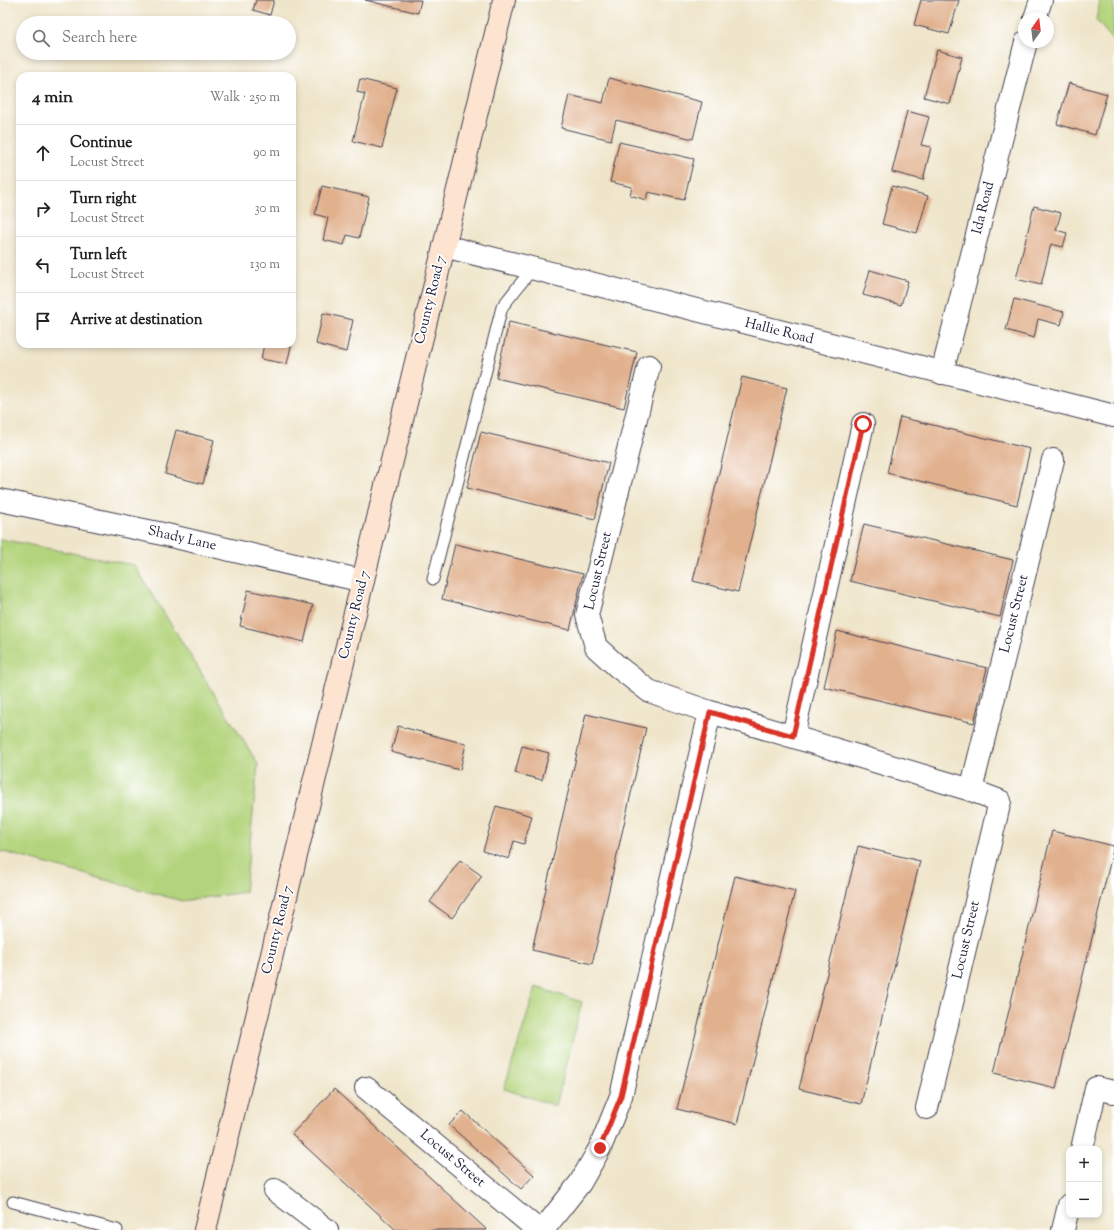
<!DOCTYPE html>
<meta charset="utf-8">
<style>
:root{--surface:#fff;--page:#f2f2f2;--text:#222;--muted:#767676;--line:#e0e0e0}
body{margin:0;font-family:"Sorts Mill Goudy",serif;background:var(--page);color:var(--text)}
.controls{position:absolute;right:12px;bottom:12px;display:grid;overflow:hidden;border-radius:8px;box-shadow:0 2px 6px #0003}
.controls button{width:36px;height:36px;display:grid;place-items:center;padding:0;border:0;border-bottom:1px solid var(--line);background:var(--surface);color:var(--text);font:20px sans-serif}
.compass{position:absolute;left:1018px;top:12px;width:36px;height:36px;border-radius:50%;background:var(--surface);box-shadow:0 2px 6px #0003;rotate:14deg}
.stop{position:absolute;width:12px;height:12px;margin:-9px;border:3px solid #d93025;border-radius:50%;background:#fff}
.stop.end{background:#d93025;border-color:#fff;box-shadow:0 1px 4px #0008}
.list{margin:0;padding:0;list-style:none}
h2{display:flex;justify-content:space-between;align-items:center;height:52px;margin:0;padding:0 16px;font-size:17px}
h2 small{font-size:13px;font-weight:400;color:var(--muted)}
.list li{display:grid;grid-template-columns:26px 1fr auto;gap:12px;align-items:center;box-sizing:border-box;height:56px;padding:0 16px;border-top:1px solid var(--line)}
.list b{display:block;font-size:15px;white-space:nowrap}
.list p{margin:0;font-size:13px;white-space:nowrap;color:var(--muted)}
.list em{font-size:13px;font-style:normal;color:var(--muted)}
.icon{flex:none;width:22px;height:22px;fill:none;stroke:currentColor;stroke-width:2;stroke-linecap:round;stroke-linejoin:round}
.map{position:relative;flex:none;width:1114px;height:1230px;overflow:hidden}
.search{position:absolute;background:var(--surface);box-shadow:0 2px 6px #0003;left:16px;top:16px;width:280px;height:44px;display:flex;align-items:center;gap:10px;box-sizing:border-box;padding:0 14px;border-radius:22px;color:var(--muted);font-size:15px}
.panel{position:absolute;background:var(--surface);box-shadow:0 2px 6px #0003;left:16px;top:72px;width:280px;height:276px;border-radius:12px}
.map>svg:first-child{display:block}
</style>
<div class="map">
<svg width="1114" height="1230" viewBox="0 0 1114 1230">
<rect width="100%" height="100%" fill="#fff"/>
<filter id="ink" filterUnits="userSpaceOnUse"><feTurbulence type="fractalNoise" baseFrequency=".025" numOctaves="2"/><feDisplacementMap in="SourceGraphic" scale="8" xChannelSelector="R" yChannelSelector="G"/><feConvolveMatrix kernelMatrix="1 2 1 2 8 2 1 2 1" color-interpolation-filters="sRGB"/></filter>
<filter id="wash" filterUnits="userSpaceOnUse"><feTurbulence type="fractalNoise" baseFrequency=".012" numOctaves="4" result="noise"/><feDisplacementMap in="SourceGraphic" scale="16" xChannelSelector="R" yChannelSelector="G"/><feGaussianBlur stdDeviation="0.9" result="paint"/><feColorMatrix in="noise" values="0 0 0 0 0 0 0 0 0 0 0 0 0 0 0 0 0 1.4 0 .05"/><feComposite in="paint" operator="in"/></filter>
<g filter="url(#wash)">
<rect width="100%" height="100%" fill="#efe5ca"/>
<g fill="#b3d47c" stroke="#6a7b5c">
<path d="M1100 0H1114V41L1096 20Z"/>
<path d="M0 539 134 565 258 764 245 892 182 901 0 851Z"/>
<path d="M536 987 582 1002 556 1106 504 1089Z"/>
</g>
<g id="blocks">
<g fill="#e1b08d">
<path d="M256 0H274L270 15 253 10Z"/>
<path d="M365 0H421L418 13Z"/>
<path d="M921 0H959L949 34 914 25Z"/>
<path d="M937 50 962 57 950 104 924 97Z"/>
<path d="M609 78 702 102 693 139 616 120 611 140 561 128 569 95 603 103Z"/>
<path d="M360 79 397 88 382 148 353 141 365 94 357 92Z"/>
<path d="M1069 83 1107 94 1095 135 1057 124Z"/>
<path d="M907 111 929 117 921 145 931 147 923 180 892 172Z"/>
<path d="M619 142 694 159 684 200 648 192 646 200 630 195 632 187 610 182Z"/>
<path d="M322 186 369 197 359 238 347 235 344 245 323 240 328 218 315 214Z"/>
<path d="M892 186 928 196 917 233 882 224Z"/>
<path d="M1034 206 1061 213 1056 230 1067 233 1063 247 1051 244 1041 285 1016 279Z"/>
<path d="M870 270 908 281 901 305 863 295Z"/>
<path d="M1014 299 1064 312 1061 325 1038 319 1034 338 1006 330Z"/>
<path d="M323 313 353 320 346 352 316 344Z"/>
<path d="M509 322 637 352 624 408 496 378Z"/>
<path d="M264 344H284L291 346 287 364 261 359Z"/>
<path d="M742 377 787 388 738 592 693 581Z"/>
<path d="M900 417 1030 449 1017 505 887 473Z"/>
<path d="M176 430 214 440 203 484 165 474Z"/>
<path d="M481 432 609 463 595 519 467 488Z"/>
<path d="M864 524 1013 560 1000 617 850 581Z"/>
<path d="M455 544 583 574 570 630 442 599Z"/>
<path d="M248 590 313 605 304 642 240 626Z"/>
<path d="M837 631 987 668 974 723 824 687Z"/>
<path d="M586 714 646 728 592 964 532 950Z"/>
<path d="M398 726 466 744 460 770 391 752Z"/>
<path d="M522 746 549 753 542 780 515 773Z"/>
<path d="M496 806 532 816 524 844 514 841 509 859 483 851Z"/>
<path d="M1052 831 1114 846 1056 1088 994 1073Z"/>
<path d="M858 846 920 861 861 1104 799 1089Z"/>
<path d="M460 860 482 876 452 918 430 902Z"/>
<path d="M735 876 795 891 737 1124 677 1109Z"/>
<path d="M334 1089 487 1230H396L292 1134Z"/>
<path d="M463 1111 534 1175 521 1189 449 1125Z"/>
</g>
</g>
</g>
<g filter="url(#ink)">
<use href="#blocks" fill-opacity="0" stroke="#413f50" stroke-width="1"/>
<g fill="none" stroke-linecap="round" stroke-linejoin="round">
<g stroke="#413f50" stroke-width="13">
<g id="lane">
<path d="M433 579 502 307 532 269"/>
<path d="M13 1202 117 1230"/>
</g>
</g>
<g stroke="#413f50" stroke-width="24">
<g id="street">
<path d="M1035 18 1041 0"/>
<path d="M444 246 1114 416"/>
<path d="M649 366 587 615 596 647 618 667 649 691 710 712 971 790"/>
<path d="M942 373 1026 42"/>
<path d="M0 500 158 533 363 581"/>
<path d="M793 736 863 424"/>
<path d="M366 1088 538 1230"/>
<path d="M927 1108 1000 801 971 790 1053 460"/>
<path d="M1082 1149 1096 1088 1114 1092"/>
<path d="M275 1190 327 1230"/>
<path d="M543 1230 580 1183 600 1148 621 1096 710 712"/>
<path d="M1063 1230 1069 1205"/>
</g>
</g>
<g stroke="#413f50" stroke-width="24">
<path id="secondary" d="M205 1230 504 0"/>
</g>
<use href="#lane" stroke="#fff" stroke-width="11"/>
<use href="#street" stroke="#fff" stroke-width="22"/>
<use href="#secondary" stroke="#fde4d1" stroke-width="22"/>
</g>
</g>
<g fill="none" stroke-linecap="round" stroke-linejoin="round" filter="url(#ink)">
<path stroke="#d93025" stroke-width="5" d="M600 1148 621 1096 710 712 793 736 863 424"/>
</g>
<g text-anchor="middle" dominant-baseline="central" stroke-width="3.5" stroke-linejoin="round" paint-order="stroke">
<g font-size="14" fill="#22223b" stroke="#fff">
<text transform="translate(984 208) rotate(-76)">Ida Road</text>
<text transform="translate(431 300) rotate(-76)">County Road 7</text>
<text transform="translate(779 332) rotate(14)">Hallie Road</text>
<text transform="translate(182 539) rotate(13)">Shady Lane</text>
<text transform="translate(599 571) rotate(-77)">Locust Street</text>
<text transform="translate(1015 614) rotate(-76)">Locust Street</text>
<text transform="translate(355 615) rotate(-76)">County Road 7</text>
<text transform="translate(278 930) rotate(-76)">County Road 7</text>
<text transform="translate(967 940) rotate(-77)">Locust Street</text>
<text transform="translate(452 1159) rotate(40)">Locust Street</text>
</g>
</g>
</svg>
<div class="controls">
<button>+</button>
<button>−</button>
</div>
<svg class="compass" viewBox="-18 -18 36 36"><path d="M0-13l5 13h-10z" fill="#e53935"/><path d="M0 13l5-13h-10z" fill="#767676"/></svg>
<div class="stop" style="left:863px;top:424px"></div>
<div class="stop end" style="left:600px;top:1148px"></div>
<div class="search"><svg class="icon" aria-label="search" viewBox="0 0 24 24"><circle cx="10" cy="10" r="6"/><path d="M15 15l6 6"/></svg>Search here</div>
<section class="panel">
<h2>4 min<small>Walk · 250 m</small></h2>
<ul class="list">
<li><svg class="icon" aria-label="ahead" viewBox="0 0 24 24"><path d="M12 20V5M6 11l6-6 6 6"/></svg><div><b>Continue</b><p>Locust Street</p></div><em>90 m</em></li>
<li><svg class="icon" aria-label="right" viewBox="0 0 24 24"><path d="M7 20v-9h11M14 6l5 5-5 5"/></svg><div><b>Turn right</b><p>Locust Street</p></div><em>30 m</em></li>
<li><svg class="icon" aria-label="left" viewBox="0 0 24 24"><path d="M17 20v-9H6M10 6l-5 5 5 5"/></svg><div><b>Turn left</b><p>Locust Street</p></div><em>130 m</em></li>
<li><svg class="icon" aria-label="arrive" viewBox="0 0 24 24"><path d="M6 21V4h12l-3 4 3 4H6"/></svg><div><b>Arrive at destination</b></div></li>
</ul>
</section>
</div>
